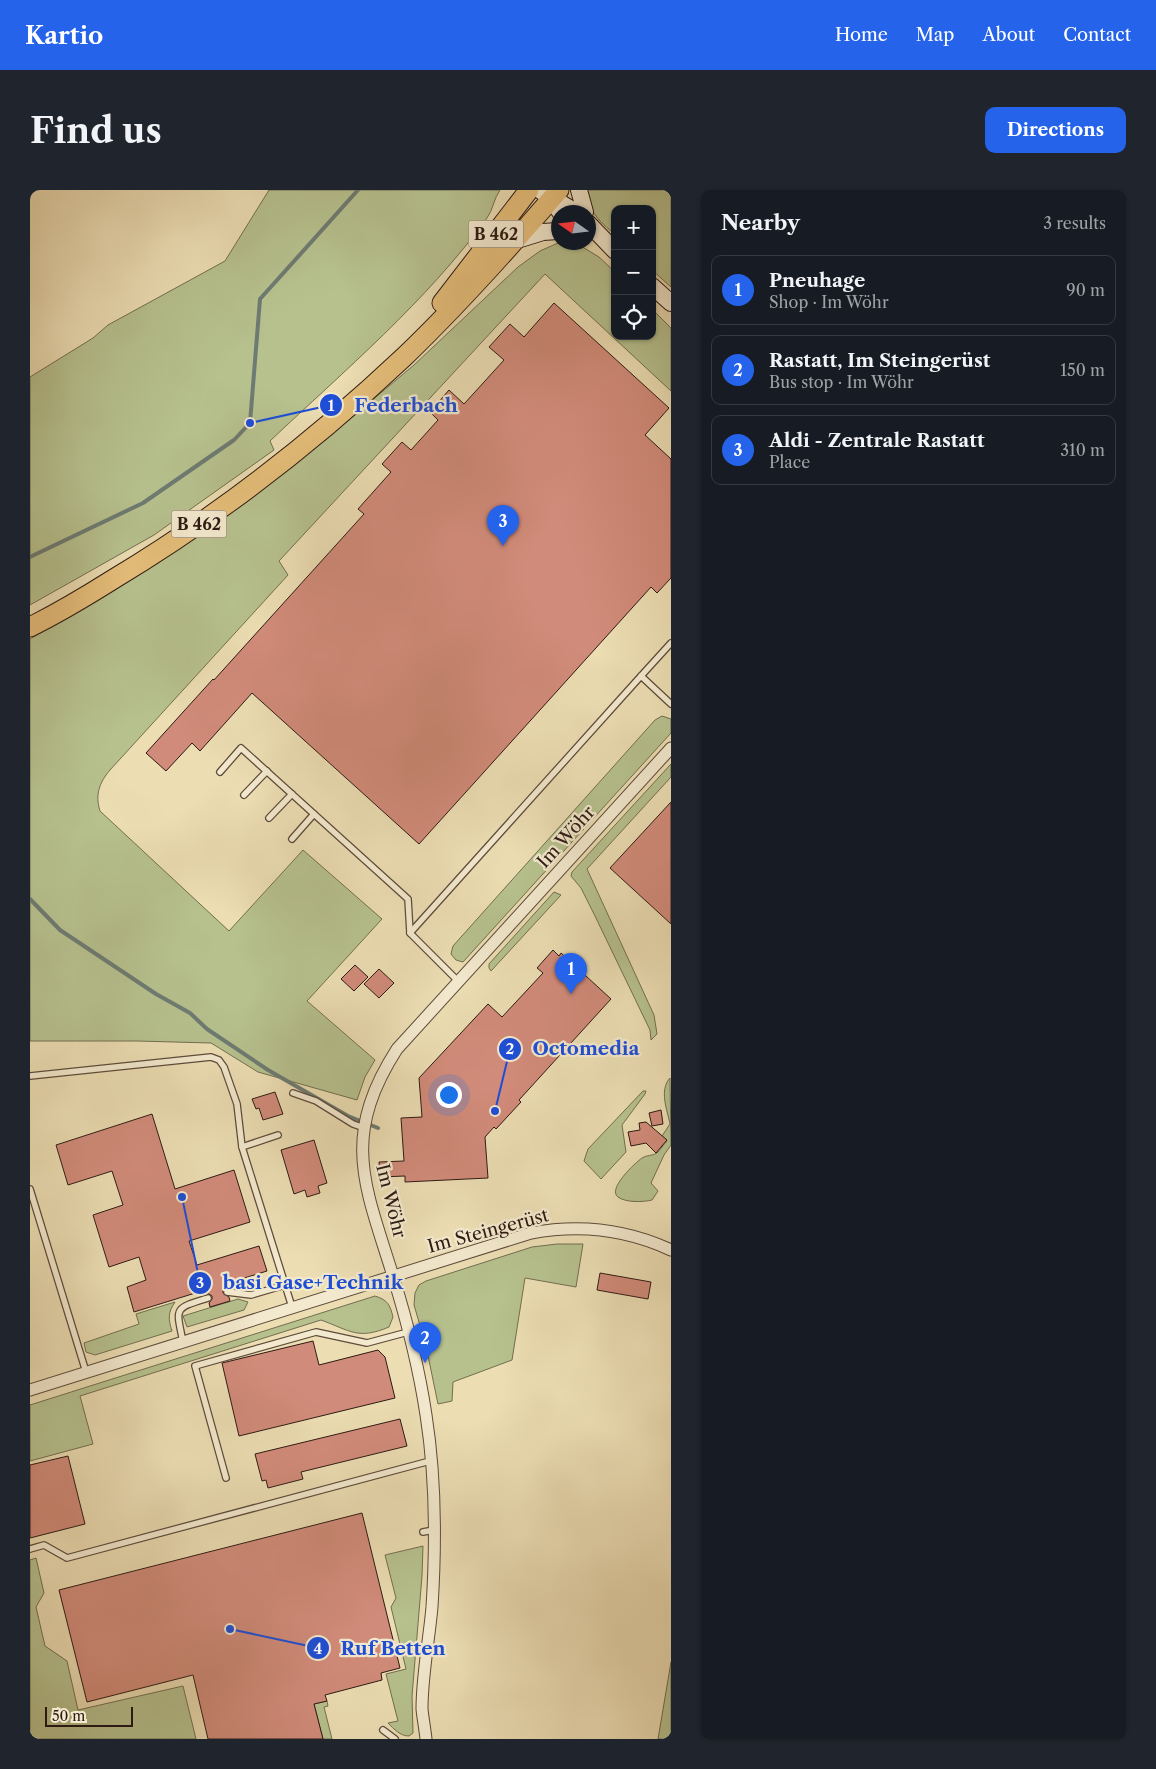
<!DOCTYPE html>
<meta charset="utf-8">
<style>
:root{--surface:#171b24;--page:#20242c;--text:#f1f3f6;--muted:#9ea1a6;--line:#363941;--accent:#2563eb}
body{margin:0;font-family:"Libre Caslon Text",serif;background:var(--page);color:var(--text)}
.controls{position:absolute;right:15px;top:15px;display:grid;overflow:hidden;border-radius:10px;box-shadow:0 1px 4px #0004}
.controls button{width:45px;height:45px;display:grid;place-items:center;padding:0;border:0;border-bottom:1px solid var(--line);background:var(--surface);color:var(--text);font:25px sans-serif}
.compass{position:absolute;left:521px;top:15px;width:45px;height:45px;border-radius:50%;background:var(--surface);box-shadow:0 1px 4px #0004;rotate:284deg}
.scale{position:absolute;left:15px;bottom:12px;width:88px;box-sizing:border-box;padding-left:5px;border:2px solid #2d1a13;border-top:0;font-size:14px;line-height:18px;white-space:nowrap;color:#2d1a13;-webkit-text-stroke:4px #f3e9ce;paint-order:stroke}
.you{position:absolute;left:418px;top:904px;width:18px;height:18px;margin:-12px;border:4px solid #fff;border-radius:50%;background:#1a73e8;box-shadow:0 0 0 8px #1a73e833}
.badge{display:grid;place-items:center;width:32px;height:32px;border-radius:50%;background:var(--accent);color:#fff;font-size:16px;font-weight:700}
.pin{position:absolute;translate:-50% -41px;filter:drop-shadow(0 1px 2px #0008)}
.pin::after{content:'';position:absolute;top:26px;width:18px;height:15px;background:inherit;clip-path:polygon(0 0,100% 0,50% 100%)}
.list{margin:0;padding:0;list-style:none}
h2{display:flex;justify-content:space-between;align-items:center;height:65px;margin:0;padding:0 20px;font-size:21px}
h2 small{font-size:16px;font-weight:400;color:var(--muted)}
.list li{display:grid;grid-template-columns:32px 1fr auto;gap:15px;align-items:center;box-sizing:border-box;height:70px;margin:0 10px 10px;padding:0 10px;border:1px solid var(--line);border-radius:10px}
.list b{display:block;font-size:19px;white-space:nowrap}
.list p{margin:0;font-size:16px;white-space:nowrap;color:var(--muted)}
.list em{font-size:16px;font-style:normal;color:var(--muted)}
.icon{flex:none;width:28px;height:28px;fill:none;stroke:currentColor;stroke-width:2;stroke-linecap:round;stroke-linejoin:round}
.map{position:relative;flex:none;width:641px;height:1549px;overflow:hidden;border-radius:10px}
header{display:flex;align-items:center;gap:30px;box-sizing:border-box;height:70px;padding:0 25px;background:var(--accent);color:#fff}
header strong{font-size:24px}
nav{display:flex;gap:28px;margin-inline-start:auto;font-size:18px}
.intro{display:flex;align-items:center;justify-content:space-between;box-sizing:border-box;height:120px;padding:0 30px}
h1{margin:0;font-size:35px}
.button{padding:12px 22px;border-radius:10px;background:var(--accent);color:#fff;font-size:18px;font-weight:700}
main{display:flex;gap:30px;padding:0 30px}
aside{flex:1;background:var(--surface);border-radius:10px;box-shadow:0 1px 4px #0004}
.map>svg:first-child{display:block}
</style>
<header>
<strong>Kartio</strong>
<nav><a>Home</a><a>Map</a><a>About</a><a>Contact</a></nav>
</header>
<div class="intro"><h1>Find us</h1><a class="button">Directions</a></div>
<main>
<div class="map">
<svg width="641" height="1549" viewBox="0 0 641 1549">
<rect width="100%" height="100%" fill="#ecddb3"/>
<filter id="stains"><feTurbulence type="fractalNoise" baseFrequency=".004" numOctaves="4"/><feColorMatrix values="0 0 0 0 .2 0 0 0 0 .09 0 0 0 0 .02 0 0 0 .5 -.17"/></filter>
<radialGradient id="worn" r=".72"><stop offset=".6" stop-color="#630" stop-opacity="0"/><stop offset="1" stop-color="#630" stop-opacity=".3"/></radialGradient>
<g fill="#b6c18e" stroke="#726e50">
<path d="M239 0H470C464 8 463 20 457 28 396 112 315 180 240 251L244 260 124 345 0 415V187L63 148 78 135 195 71Z"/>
<path d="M556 0H641V97L622 80V19H585V45L570 31 559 17Z"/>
<path d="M528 53H546L569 67 585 82V146H622V119L641 138V201L515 84 249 371 258 385 80 580C69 593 65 605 70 621L199 741 273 660 352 729 277 811 345 870 335 887 327 910 228 882 181 853 107 851H0V449L128 373 217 309 315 233 384 175 488 77 510 61Z"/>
<path d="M632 526 641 529V543L433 772 426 770 421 764 423 756 625 530Z"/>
<path d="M641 574V587L557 679 624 825 627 844 621 850 620 840 565 726 551 698 541 686 542 682Z"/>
<path d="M524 702 531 705 461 781 459 778V774Z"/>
<path d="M640 888 641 955 634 965 621 993 628 1001 622 1010C614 1012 596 1013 588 1007 577 999 605 973 612 968 616 965 623 966 627 963 630 960 634 954 637 951L632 946 640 934C637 919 629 900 640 888Z"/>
<path d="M613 901H616L615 904 592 935 596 962 571 989 554 971 558 959Z"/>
<path d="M527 1054H553L546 1097 495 1088 482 1170 423 1192 422 1211 408 1214 396 1156 384 1115 385 1103 389 1095 396 1091 502 1057Z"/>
<path d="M345 1106C358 1110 360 1115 363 1127L359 1137C328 1150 321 1141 291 1130L50 1206 63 1254 0 1271V1215Z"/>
<path d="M208 1109 218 1112 214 1120 157 1137 153 1126Z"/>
<path d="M145 1112C138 1122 138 1129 142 1141L65 1165 56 1162 54 1153 109 1134 106 1124Z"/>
<path d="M393 1356 392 1386 382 1506 383 1543 379 1546C370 1546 364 1539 358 1533L368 1531 356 1484 376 1479 361 1417 366 1408 355 1365Z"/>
<path d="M6 1368 14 1403 6 1417 15 1456 37 1471 48 1520 153 1496 166 1549H0V1370Z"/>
<path d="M641 1472V1549H628Z"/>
<path d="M297 1511 298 1516 294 1517 302 1549H293L284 1514Z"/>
</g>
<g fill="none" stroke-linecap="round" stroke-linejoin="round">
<g stroke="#6e7b72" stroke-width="4">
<path d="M0 367 113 313 204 250 220 233 230 109 328 0"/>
<path d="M0 709 30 740 126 804 160 823 177 839 238 880 318 926 348 938"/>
</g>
</g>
<g fill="#d18b7a" stroke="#2d1a13">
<path d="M524 113 639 218 615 245 641 269V388L627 403 621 397 389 654 222 503 170 561 162 553 136 581 116 563 183 489 184 490 334 324 328 319 361 282 352 274 372 252 381 260 408 230 400 222 419 200 434 214 474 170 459 157 480 134 494 147Z"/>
<path d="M641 612V734L580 678Z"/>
<path d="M523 760 529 766 531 763 581 809 489 910 491 912 466 939 464 937 455 947 458 988 375 992V986L350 987 349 972 374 971 371 928 392 927 389 888 458 814 472 827 513 783 507 778Z"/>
<path d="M325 775 338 787 324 801 311 789Z"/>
<path d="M349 779 364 793 349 808 334 794Z"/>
<path d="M245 902 253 924 233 930 229 918 226 919 222 909Z"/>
<path d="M631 920 633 934 622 936 619 923Z"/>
<path d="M122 924 145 999 204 980 220 1032 159 1051 167 1075 229 1056 237 1081 195 1094 196 1098 193 1100V1103L199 1107 200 1111 180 1117 179 1113 182 1109V1106L179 1104H176L175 1100 104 1122 97 1097 116 1090 109 1067 79 1077 63 1025 93 1015 82 981 38 995 26 955Z"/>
<path d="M616 932 637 950 626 963 616 953 601 956 598 942 610 940 609 933Z"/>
<path d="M284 950 297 993 288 996 290 1003 277 1007 275 1000 264 1004 251 960Z"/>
<path d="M570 1083 621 1092 618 1109 567 1100Z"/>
<path d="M283 1151 289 1175 348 1160 355 1167 365 1208 209 1246 192 1173Z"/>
<path d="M370 1229 377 1256 271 1282 273 1289 238 1298 236 1290 232 1291 225 1264Z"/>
<path d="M38 1266 55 1334 0 1348V1275Z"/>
<path d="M332 1323 370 1478 351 1483 352 1490 295 1505 297 1511 284 1514 293 1549H178L163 1485 57 1512 29 1400Z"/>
</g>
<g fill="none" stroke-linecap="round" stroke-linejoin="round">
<g stroke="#5d4b3b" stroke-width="8">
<g id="lane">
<path d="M611 486 641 453"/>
<path d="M190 582 211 558 378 709 380 743 428 791"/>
<path d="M214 605 237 581"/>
<path d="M239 628 262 604"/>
<path d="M262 649 284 624"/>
<path d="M380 743 611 486 641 514"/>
<path d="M0 886 181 867 189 870 194 877 207 914 212 957 262 1117"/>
<path d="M263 903 286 911 323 934 334 938"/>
<path d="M212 957 248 945"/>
<path d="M0 999 56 1182"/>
<path d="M197 1102 221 1105 255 1095"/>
<path d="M153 1152C146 1117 143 1119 178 1108"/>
<path d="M196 1288 165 1176 286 1142 337 1153 378 1142"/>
<path d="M393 1342 404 1340"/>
<path d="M0 1359 14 1355 37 1368 400 1271"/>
<path d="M353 1540 365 1549"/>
</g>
</g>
<g stroke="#5d4b3b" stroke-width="13">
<g id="street">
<path d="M0 1200 501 1043C549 1034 596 1039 641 1060"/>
<path d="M396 1549C395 1539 393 1529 392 1519 392 1485 399 1451 402 1417 406 1354 406 1288 396 1225 389 1178 377 1131 363 1086 335 995 310 948 367 859L641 558"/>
</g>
</g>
<g stroke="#2d1a13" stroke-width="18">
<g id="secondary">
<path d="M510 0 521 9 530 22"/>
<path d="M549 0 555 22"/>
<path d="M521 9 531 13 546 22"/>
<path d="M558 33 585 61"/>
<path d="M484 51 513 42 528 41"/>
<path d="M622 96 641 113"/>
</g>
</g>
<g stroke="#2d1a13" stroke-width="21">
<g id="primary">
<path d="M412 113 499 0"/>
<path d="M0 437C28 423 55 407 82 390 187 327 285 251 375 166 429 114 480 57 529 0"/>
</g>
</g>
<use href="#lane" stroke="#f3e9ce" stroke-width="5.5"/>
<use href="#street" stroke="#f3e9ce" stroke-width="11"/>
<use href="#secondary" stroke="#f3e9ce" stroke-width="16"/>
<use href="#primary" stroke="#e6be7a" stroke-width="19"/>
</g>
<g text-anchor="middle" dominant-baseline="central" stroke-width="4.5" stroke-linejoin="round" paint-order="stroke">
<g fill="#f3e9ce" stroke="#68584b" stroke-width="1">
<rect x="438.5" y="30.5" width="55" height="27" rx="4"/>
<rect x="141.5" y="320.5" width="55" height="27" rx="4"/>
</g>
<g font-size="16" font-weight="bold" fill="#2d1a13">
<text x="466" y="44">B 462</text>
<text x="169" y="334">B 462</text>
</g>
<g font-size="18" fill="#2d1a13" stroke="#f3e9ce">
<text transform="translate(536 647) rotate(-48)">Im Wöhr</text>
<text transform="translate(361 1011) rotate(76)">Im Wöhr</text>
<text transform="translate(458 1041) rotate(-15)">Im Steingerüst</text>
</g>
</g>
<path fill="none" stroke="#1d4ed8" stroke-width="2" d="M220 233L301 215M465 921L480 859M152 1007L170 1093M200 1439L288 1458"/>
<g fill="#1d4ed8" stroke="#f3e9ce" stroke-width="2">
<circle cx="220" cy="233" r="5"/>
<circle cx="465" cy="921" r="5"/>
<circle cx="152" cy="1007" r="5"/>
<circle cx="200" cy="1439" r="5"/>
<circle cx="301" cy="215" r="12"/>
<circle cx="480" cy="859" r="12"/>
<circle cx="170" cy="1093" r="12"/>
<circle cx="288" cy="1458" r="12"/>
</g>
<g font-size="15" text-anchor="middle" font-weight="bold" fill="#fff">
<text x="301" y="221">1</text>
<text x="480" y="864">2</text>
<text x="170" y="1098">3</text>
<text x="288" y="1464">4</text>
</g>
<g font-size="19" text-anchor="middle" font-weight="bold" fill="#1d4ed8" stroke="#f3e9ce" stroke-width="4.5" stroke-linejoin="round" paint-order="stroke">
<text x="376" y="222">Federbach</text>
<text x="556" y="865">Octomedia</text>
<text x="283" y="1099">basi Gase+Technik</text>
<text x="363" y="1465">Ruf Betten</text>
</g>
<rect width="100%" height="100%" filter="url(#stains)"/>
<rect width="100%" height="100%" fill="url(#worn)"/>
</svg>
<div class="controls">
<button>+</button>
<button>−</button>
<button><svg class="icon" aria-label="locate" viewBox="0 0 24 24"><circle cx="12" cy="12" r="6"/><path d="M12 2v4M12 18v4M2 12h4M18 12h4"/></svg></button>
</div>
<svg class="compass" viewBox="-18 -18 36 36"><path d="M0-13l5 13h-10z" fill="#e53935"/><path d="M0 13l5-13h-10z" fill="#9ea1a6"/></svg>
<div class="scale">50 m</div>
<div class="you"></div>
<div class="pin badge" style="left:541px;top:804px">1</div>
<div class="pin badge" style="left:395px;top:1173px">2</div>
<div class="pin badge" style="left:473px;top:356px">3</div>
</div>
<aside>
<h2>Nearby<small>3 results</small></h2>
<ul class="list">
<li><span class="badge">1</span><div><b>Pneuhage</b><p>Shop · Im Wöhr</p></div><em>90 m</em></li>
<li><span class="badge">2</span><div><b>Rastatt, Im Steingerüst</b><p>Bus stop · Im Wöhr</p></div><em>150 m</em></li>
<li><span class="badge">3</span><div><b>Aldi - Zentrale Rastatt</b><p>Place</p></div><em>310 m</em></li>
</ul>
</aside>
</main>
